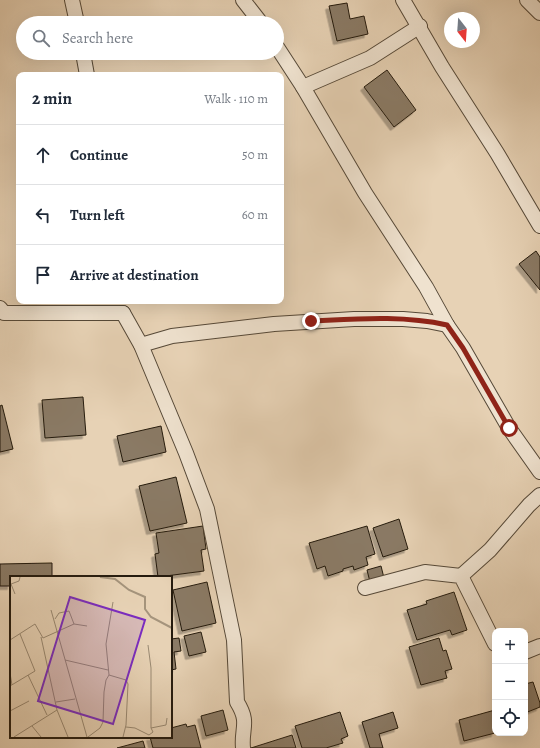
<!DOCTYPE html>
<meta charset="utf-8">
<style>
:root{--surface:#fff;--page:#f2f2f3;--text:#1f2937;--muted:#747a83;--line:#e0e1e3}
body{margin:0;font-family:Alegreya,serif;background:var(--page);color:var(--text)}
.controls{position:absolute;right:12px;bottom:12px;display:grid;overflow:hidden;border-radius:8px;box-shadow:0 4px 16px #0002}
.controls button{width:36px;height:36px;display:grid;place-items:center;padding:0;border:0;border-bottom:1px solid var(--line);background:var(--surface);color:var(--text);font:20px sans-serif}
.compass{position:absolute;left:444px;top:12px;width:36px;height:36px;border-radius:50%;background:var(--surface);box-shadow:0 4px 16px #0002;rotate:163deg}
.stop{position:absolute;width:12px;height:12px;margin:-9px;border:3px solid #8f2418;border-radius:50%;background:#fff}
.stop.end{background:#8f2418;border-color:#fff;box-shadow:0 1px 4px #0008}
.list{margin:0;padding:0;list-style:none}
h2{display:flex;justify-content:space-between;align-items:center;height:52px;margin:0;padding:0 16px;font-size:17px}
h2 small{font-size:13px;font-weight:400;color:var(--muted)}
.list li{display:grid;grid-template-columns:26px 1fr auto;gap:12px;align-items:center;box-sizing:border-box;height:60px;padding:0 16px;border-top:1px solid var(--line)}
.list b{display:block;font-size:15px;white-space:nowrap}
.list em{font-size:13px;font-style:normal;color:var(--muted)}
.icon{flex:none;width:22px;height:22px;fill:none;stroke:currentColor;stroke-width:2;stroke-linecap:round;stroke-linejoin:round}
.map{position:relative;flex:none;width:540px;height:748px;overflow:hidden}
.search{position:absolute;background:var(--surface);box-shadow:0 4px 16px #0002;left:16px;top:16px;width:268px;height:44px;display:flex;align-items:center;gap:10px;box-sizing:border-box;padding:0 14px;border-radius:22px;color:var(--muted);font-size:15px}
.panel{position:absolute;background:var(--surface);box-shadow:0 4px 16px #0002;left:16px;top:72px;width:268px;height:232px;border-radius:8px}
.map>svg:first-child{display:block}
</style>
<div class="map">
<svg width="540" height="748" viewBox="0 0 540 748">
<defs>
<filter id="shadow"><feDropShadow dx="-3.5" dy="3.5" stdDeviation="0" flood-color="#0004"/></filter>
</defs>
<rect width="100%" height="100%" fill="#e7d2b5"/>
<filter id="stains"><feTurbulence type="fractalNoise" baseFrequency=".005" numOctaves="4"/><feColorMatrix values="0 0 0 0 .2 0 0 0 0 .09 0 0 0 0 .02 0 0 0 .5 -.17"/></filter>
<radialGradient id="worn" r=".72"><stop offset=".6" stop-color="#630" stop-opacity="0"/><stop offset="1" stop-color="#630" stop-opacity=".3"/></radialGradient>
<g fill="#8a7a65" stroke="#251b0e" filter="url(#shadow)">
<path d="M347 3 350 19 364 16 368 34 337 41 329 6Z"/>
<path d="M387 70 416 110 394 127 364 87Z"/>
<path d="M536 251 540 257V290L519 264Z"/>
<path d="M83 397 86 435 45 438 42 400Z"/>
<path d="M2 405 13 449 0 452V406Z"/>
<path d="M161 426 166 452 123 462 117 436Z"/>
<path d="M176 477 187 523 150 531 139 486Z"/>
<path d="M399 519 408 549 383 557 373 528Z"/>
<path d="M203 526 206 549 201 550 204 571 158 577 155 554 159 553 156 533Z"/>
<path d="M367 526 375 554 366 557 368 565 354 570 353 566 343 569V571L328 576 325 566 317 569 309 543Z"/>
<path d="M52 563V577H11V586H0V564Z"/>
<path d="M381 566 384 578 370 582 367 570Z"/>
<path d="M207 582 216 623 182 631 173 590Z"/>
<path d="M454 592 467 630 452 635 450 630 417 640 407 610 427 604 426 601Z"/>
<path d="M201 632 206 652 189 656 184 636Z"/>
<path d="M179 638 181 651 174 652 176 669 171 670V639Z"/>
<path d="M439 638 443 651 446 650 452 669 445 671 447 678 421 685 409 647Z"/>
<path d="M533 682 540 703V707L525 713V684Z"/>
<path d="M223 710 228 730 206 736 201 716Z"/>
<path d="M495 710V733L464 741 459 720Z"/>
<path d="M340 712 348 736 341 739 343 743 326 748H302L295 726Z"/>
<path d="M393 712 398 728 379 734 383 748H370L362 722Z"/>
<path d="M186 724 187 727 195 725 201 748H153L150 737H171V728Z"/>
<path d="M292 735 296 748H251Z"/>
<path d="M143 741 145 748H117Z"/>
</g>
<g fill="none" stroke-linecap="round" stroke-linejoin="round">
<g stroke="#564938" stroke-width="16">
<g id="minor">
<path d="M72 0 77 23"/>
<path d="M243 0 261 23"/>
<path d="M403 0 442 67 497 153 540 226"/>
<path d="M527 0 540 13"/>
<path d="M277 47 303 87 365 193 426 287 447 325 463 348 509 428 540 472"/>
<path d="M83 53 87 75"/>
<path d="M303 87 370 58 420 26"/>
<path d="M0 308 4 313H123"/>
<path d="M123 313 141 345 186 453 207 509 234 640 237 702C250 723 241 728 243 748"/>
<path d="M141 345 172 336 274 324 354 319H403L427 321 447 325"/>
<path d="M461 576 490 550 529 505 540 495"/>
<path d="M365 588 425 572 461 576 495 644"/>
<path d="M525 652 540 646"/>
</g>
</g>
<use href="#minor" stroke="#efe2cf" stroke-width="14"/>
</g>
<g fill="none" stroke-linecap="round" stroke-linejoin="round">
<path stroke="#8f2418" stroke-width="5" d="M311 321C356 319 402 315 447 325L463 348 509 428"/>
</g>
<g transform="translate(10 576)">
<rect width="162" height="162" fill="#e7d2b5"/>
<path fill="none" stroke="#a5947c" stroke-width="2" d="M90 1 105 3 119 14 135 21V33L141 41 162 52"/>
<path fill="none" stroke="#998972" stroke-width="1" d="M5 18 1 8 9 5 10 1M41 34 77 161M45 43 49 37 59 35 64 48 77 50M31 61 47 134 58 161M0 64 25 48 33 62 64 48M138 69 141 92V152M55 84 98 94M0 97 2 109M18 99 37 139M99 99 116 104 118 108 116 149 113 161M0 110 25 95 10 58M46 126 65 123M0 135 19 125M22 150 31 161M116 151 125 152 139 159 143 156 141 152 156 149 157 142M4 161 47 134M78 161 90 152 93 146 94 116 96 104 99 99 96 68 103 26"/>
<path fill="#7b2cbf" fill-opacity="0.15" stroke="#7b2cbf" stroke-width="2" d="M60 21 135 44 103 148 28 125Z"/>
<rect width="162" height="162" fill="none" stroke="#251b0e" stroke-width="2"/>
</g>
<rect width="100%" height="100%" filter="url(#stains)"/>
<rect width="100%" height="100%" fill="url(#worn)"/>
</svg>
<div class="controls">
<button>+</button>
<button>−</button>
<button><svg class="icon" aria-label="locate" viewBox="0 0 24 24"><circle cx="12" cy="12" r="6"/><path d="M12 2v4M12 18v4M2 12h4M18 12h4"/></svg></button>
</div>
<svg class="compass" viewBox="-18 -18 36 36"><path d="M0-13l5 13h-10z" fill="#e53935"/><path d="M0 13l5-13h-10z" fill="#747a83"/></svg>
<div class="stop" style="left:509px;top:428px"></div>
<div class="stop end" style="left:311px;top:321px"></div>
<div class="search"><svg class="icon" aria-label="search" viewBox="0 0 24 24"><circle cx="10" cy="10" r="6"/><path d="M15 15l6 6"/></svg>Search here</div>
<section class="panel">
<h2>2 min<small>Walk · 110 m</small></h2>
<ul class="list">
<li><svg class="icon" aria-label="ahead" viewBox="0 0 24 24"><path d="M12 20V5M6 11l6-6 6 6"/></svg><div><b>Continue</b></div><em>50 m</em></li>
<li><svg class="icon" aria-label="left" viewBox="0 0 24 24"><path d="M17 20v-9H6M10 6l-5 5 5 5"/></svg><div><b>Turn left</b></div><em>60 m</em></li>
<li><svg class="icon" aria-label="arrive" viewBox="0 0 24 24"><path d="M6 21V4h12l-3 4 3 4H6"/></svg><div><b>Arrive at destination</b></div></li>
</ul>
</section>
</div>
